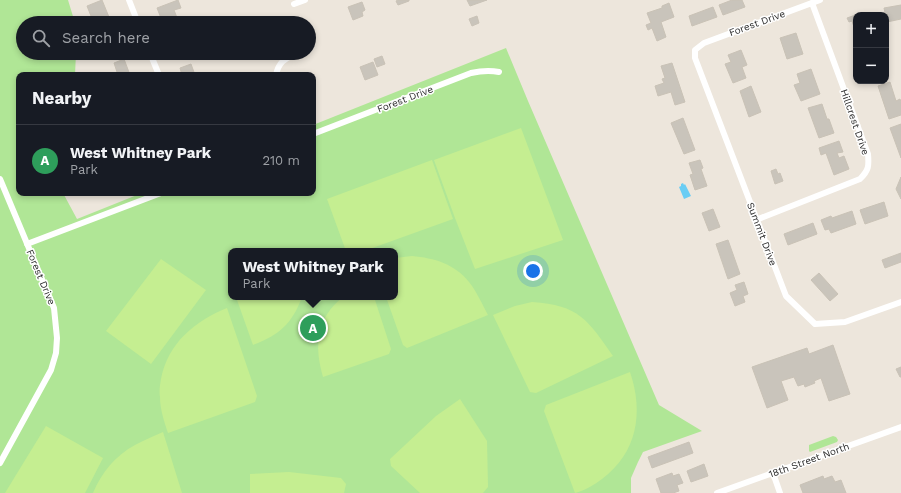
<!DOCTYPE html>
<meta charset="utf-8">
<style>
:root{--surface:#171b24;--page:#242831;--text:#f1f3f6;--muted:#9ea1a6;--line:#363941;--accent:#3758ff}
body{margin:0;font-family:"Work Sans",sans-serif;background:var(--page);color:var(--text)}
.controls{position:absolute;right:12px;top:12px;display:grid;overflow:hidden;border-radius:8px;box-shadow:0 2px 6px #0003}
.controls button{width:36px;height:36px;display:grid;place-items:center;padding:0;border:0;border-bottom:1px solid var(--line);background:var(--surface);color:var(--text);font:20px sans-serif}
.you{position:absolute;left:533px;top:271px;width:14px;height:14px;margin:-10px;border:3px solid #fff;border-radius:50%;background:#1a73e8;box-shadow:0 0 0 6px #1a73e833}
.badge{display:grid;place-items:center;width:26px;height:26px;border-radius:50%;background:var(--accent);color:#fff;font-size:13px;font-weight:700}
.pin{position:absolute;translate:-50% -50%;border:2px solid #fff;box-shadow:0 1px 4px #0006}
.popup{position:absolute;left:228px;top:248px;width:170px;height:52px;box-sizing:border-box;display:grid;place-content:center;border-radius:8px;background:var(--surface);filter:drop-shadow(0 1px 3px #0005);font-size:13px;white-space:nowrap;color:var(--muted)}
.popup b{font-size:15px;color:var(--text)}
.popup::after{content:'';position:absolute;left:50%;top:100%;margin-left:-8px;border:8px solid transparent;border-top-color:var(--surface)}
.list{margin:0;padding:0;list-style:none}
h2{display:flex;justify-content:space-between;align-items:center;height:52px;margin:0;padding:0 16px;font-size:17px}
h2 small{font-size:13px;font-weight:400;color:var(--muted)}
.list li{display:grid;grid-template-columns:26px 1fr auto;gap:12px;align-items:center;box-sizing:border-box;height:72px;padding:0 16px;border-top:1px solid var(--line)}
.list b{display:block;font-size:15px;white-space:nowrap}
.list p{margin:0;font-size:13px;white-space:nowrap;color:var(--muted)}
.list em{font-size:13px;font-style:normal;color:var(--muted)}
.icon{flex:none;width:22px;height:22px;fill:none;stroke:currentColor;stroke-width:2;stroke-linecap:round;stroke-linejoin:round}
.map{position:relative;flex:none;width:901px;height:493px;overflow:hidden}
.search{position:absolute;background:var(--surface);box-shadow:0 2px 6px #0003;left:16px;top:16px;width:300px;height:44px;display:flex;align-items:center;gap:10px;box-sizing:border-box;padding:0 14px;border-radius:22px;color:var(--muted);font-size:15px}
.panel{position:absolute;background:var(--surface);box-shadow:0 2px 6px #0003;left:16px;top:72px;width:300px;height:124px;border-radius:8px}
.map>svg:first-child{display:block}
</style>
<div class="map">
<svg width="901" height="493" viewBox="0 0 901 493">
<rect width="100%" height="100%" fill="#ede6dc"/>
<g fill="#b0e696" fill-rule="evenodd">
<path d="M0 0H68L75 23H23V53H76L75 75H19V193H63L77 219 142 193H313V125L506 48 528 101 659 405 702 431 643 452 638 462 631 478V493H0ZM231 251H395V297H231Z"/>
<path d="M833 436 836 437 838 440 837 442 810 452 809 451V445Z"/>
</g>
<g fill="#c5ee91">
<path d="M521 128 563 240 475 269 455 218 434 160Z"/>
<path d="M432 160 453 219 364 251H346L327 199Z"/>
<path d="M412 256C434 258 455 264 469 282 477 292 482 304 488 315L407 348 403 345 386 297H395V258Z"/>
<path d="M161 259 206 290 151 364 106 331Z"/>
<path d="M236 297H302C292 324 279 335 253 345Z"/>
<path d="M343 297H374L391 349 389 354 323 377C314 346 316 318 343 297Z"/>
<path d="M532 302C579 305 588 320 613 356L536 393 530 392 493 315 515 306Z"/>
<path d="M227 308 257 396 255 402 168 433C164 421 160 409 160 397 159 391 160 385 161 379 168 343 195 321 227 308Z"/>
<path d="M630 372C644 413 637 453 602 479 594 485 584 491 575 493L544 411 546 405Z"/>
<path d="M460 399 487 441 488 487 483 493H420L391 466 390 459 436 416Z"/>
<path d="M46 426 103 458 85 493H5Z"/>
<path d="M163 432 182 493H93C102 472 115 456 135 445 144 440 154 436 163 432Z"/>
<path d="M289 472 341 478 346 484 344 493H250V474Z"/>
</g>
<path fill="#6acdf4" d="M683 183 684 185 685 184 691 196 684 199 679 187 681 186V184Z"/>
<g fill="#c9c4bb" stroke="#c9c2b6">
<path d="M102 0 111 22 109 23H102L100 18 93 21 87 6Z"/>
<path d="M178 0 181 8 174 10 179 23H163L157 8Z"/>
<path d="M398 0H409V1L398 5 396 1Z"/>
<path d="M467 0H487L470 6Z"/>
<path d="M732 0H742L745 7 723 15 719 5Z"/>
<path d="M362 2 365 10 362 12 363 16 353 20 348 7Z"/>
<path d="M669 3 674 17 661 22 666 37 657 41 652 28 648 30 646 25 651 23 647 13 662 8V6Z"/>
<path d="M901 5V19L887 22 884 8Z"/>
<path d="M713 7 717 17 692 26 689 16Z"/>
<path d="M861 13 862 15H856V30H855L852 21 849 22 847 18Z"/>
<path d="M477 16 479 23 472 26 469 19Z"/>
<path d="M796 33 803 54 787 59 780 38Z"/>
<path d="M741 50 747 65 742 67 746 78 733 83 725 64 731 62 728 55Z"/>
<path d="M382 56 385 64 377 67 374 59Z"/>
<path d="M124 59 130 75H118L114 63Z"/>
<path d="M373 62 378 75 365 80 360 67Z"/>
<path d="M672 63 685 102 675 105 671 92 658 96 655 86 664 83 662 79 665 78 661 66Z"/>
<path d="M191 64 195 75H182L180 68Z"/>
<path d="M811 69 820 94 801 101 794 85 800 83 797 74Z"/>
<path d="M890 82 896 101 900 99 901 102V115L889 119 878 86Z"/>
<path d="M751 86 761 112 749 117 740 91Z"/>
<path d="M822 104 827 119H829L834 133 819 138 808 108Z"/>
<path d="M683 118 695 150 684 154 671 123Z"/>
<path d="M901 124V158L890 128Z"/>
<path d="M839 141 843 152 837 153 839 158 844 156 849 169 834 175 826 153 821 155 819 148Z"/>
<path d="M700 160 703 168 701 169 707 186 695 190 690 175 693 174 689 163Z"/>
<path d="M776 169 778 174 780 173 783 181 775 184 771 171Z"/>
<path d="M901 177V199L896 189Z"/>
<path d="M884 202 888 216 865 224 860 210Z"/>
<path d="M713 209 720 227 709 231 702 213Z"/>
<path d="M852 211 856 224 831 233 829 229 825 230 821 220 831 216 832 218Z"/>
<path d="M813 223 817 234 788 245 784 234Z"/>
<path d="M728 240 740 274 728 279 716 244Z"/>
<path d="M901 253V262L885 268 882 260Z"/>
<path d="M819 273 838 294 830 301 811 280Z"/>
<path d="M744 282 748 294 743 296 745 302 735 306 730 293 737 290 735 285Z"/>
<path d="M833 345 850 394 829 401 821 378 814 381 815 383 805 387 804 384 798 386 794 377 781 381 788 400 767 408 752 367 807 348 809 354Z"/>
<path d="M901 367V377H900L896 369Z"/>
<path d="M689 442 693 453 652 468 648 457Z"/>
<path d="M704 464 708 476 691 482 687 471Z"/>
<path d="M672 473 673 476 679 474 683 483 677 485 679 491 673 493H661L656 479Z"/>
<path d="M823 476 824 479 832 476 835 482 841 480 846 493H803L800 485Z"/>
</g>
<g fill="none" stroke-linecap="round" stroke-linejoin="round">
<g stroke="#fff" stroke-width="6">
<path d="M129 0 138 23"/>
<path d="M820 0 704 43 695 50V58L786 296 815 324 845 322 901 302"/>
<path d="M294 4 305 0"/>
<path d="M150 53 159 75"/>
<path d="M276 75C279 61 285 59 297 53"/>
<path d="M313 134 471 73C480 71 489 70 499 72"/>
<path d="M0 179 54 308 57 338 56 353 51 370 0 463"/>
<path d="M756 220 860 179C869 170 869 166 868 154L812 3"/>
<path d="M27 244 161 193"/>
<path d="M773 473 780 493"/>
<path d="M717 493 901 427"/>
</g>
</g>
<g text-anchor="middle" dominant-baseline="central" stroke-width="3" stroke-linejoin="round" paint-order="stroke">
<g font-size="10" fill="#2b2b2b" stroke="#fff">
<text transform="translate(757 23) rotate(-20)">Forest Drive</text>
<text transform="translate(405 99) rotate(-21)">Forest Drive</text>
<text transform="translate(855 122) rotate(71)">Hillcrest Drive</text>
<text transform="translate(762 234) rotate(69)">Summit Drive</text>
<text transform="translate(41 277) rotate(67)">Forest Drive</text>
<text transform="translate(809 460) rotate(-20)">18th Street North</text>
</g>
</g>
</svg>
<div class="controls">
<button>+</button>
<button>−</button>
</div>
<div class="you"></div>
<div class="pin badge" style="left:313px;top:328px;background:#2e9e5b">A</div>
<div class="popup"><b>West Whitney Park</b>Park</div>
<div class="search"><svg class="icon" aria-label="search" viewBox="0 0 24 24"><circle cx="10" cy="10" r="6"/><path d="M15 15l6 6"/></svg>Search here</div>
<section class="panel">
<h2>Nearby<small></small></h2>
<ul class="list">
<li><span class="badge" style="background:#2e9e5b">A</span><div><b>West Whitney Park</b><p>Park</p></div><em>210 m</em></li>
</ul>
</section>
</div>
